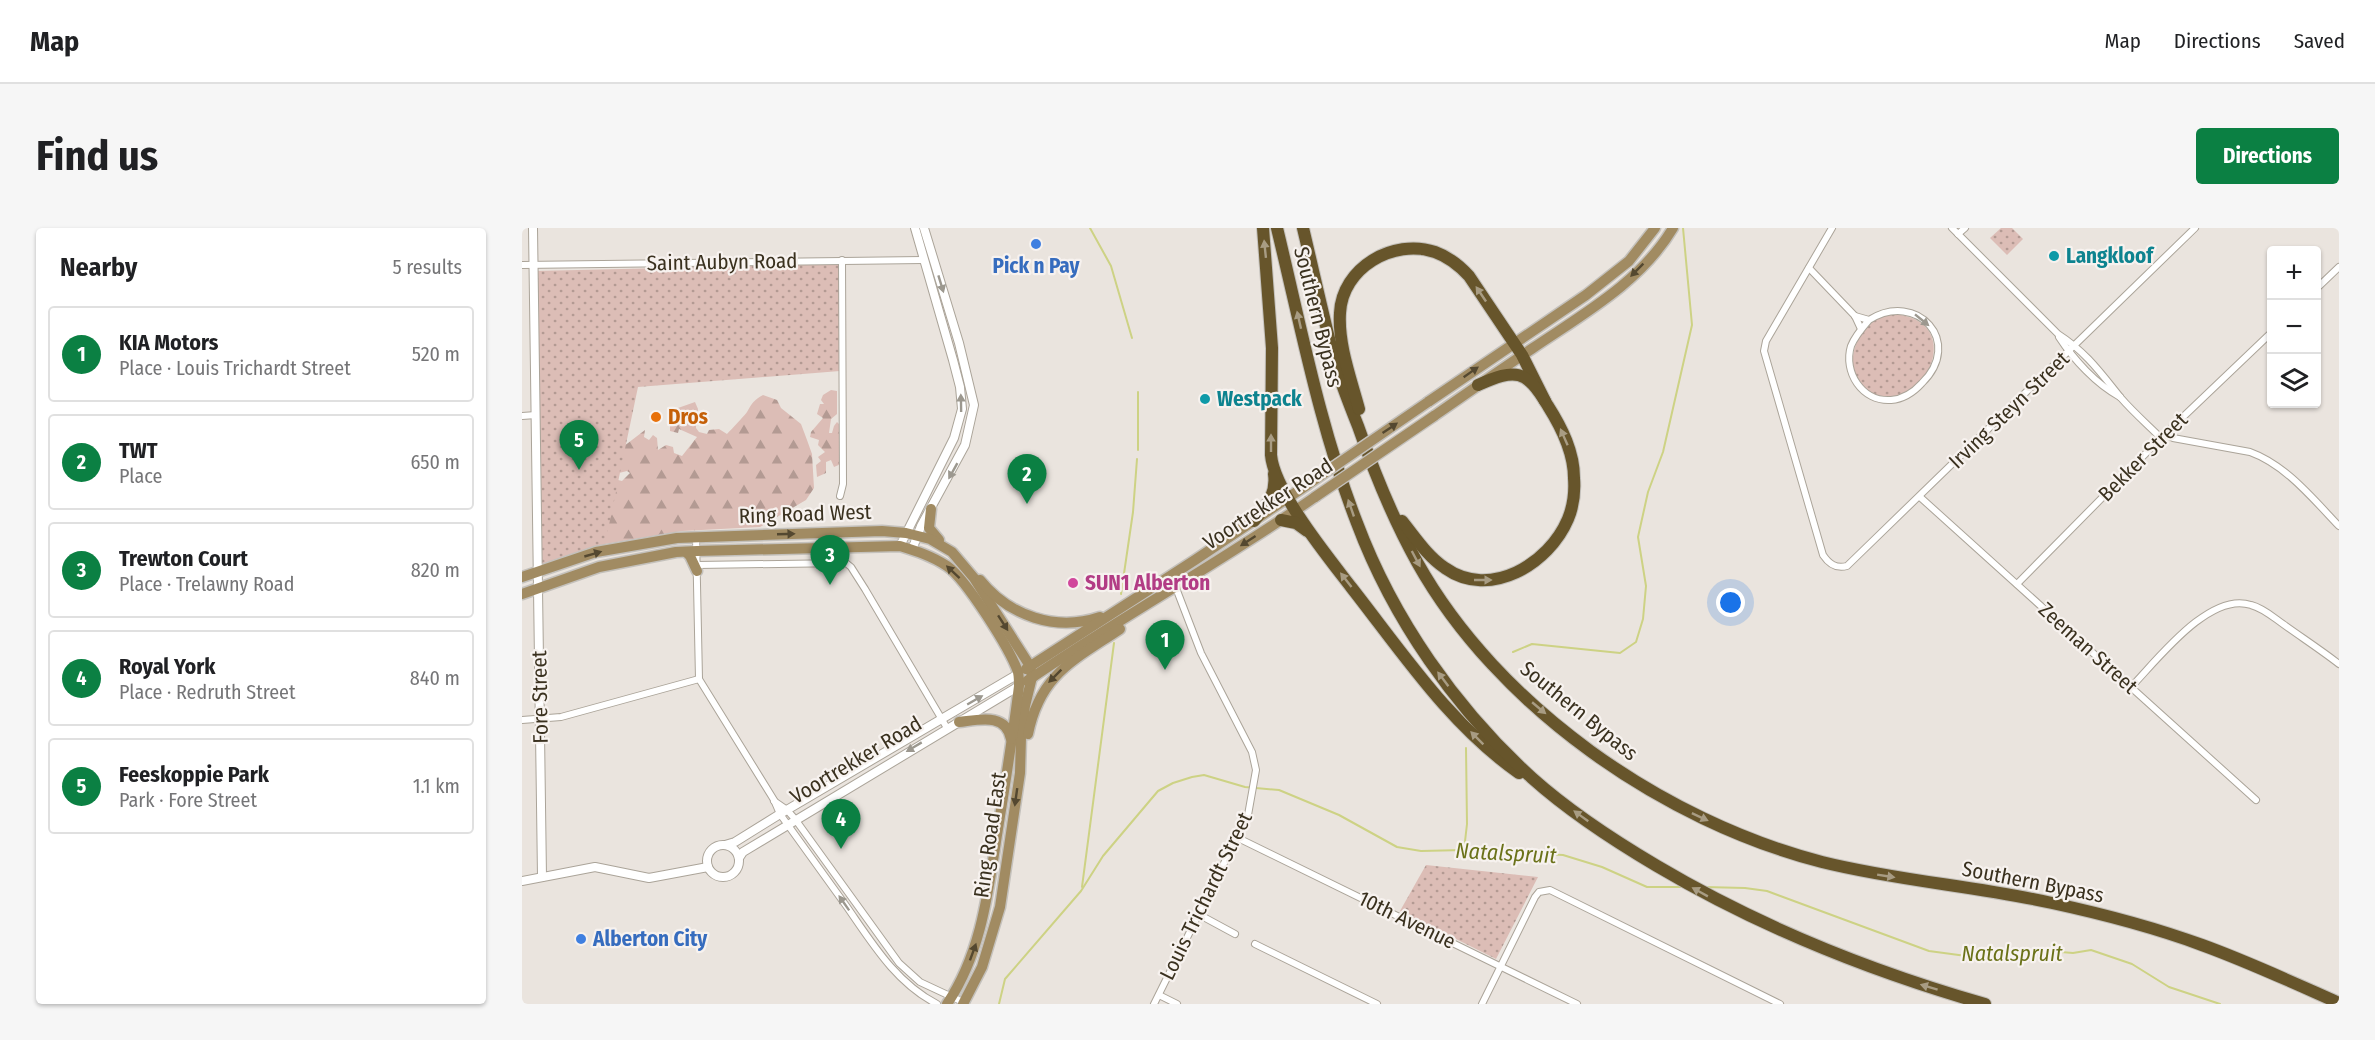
<!DOCTYPE html>
<meta charset="utf-8">
<style>
:root{--surface:#fff;--page:#f6f6f6;--text:#202124;--muted:#757577;--line:#e0e0e0;--accent:#0b8043}
body{margin:0;font-family:"Fira Sans Condensed",sans-serif;background:var(--page);color:var(--text)}
.controls{position:absolute;right:18px;top:18px;display:grid;overflow:hidden;border-radius:6px;box-shadow:0 2px 4px #0004}
.controls button{width:54px;height:54px;display:grid;place-items:center;padding:0;border:0;border-bottom:2px solid var(--line);background:var(--surface);color:var(--text);font:30px sans-serif}
.you{position:absolute;left:1209px;top:375px;width:21px;height:21px;margin:-15px;border:4px solid #fff;border-radius:50%;background:#1a73e8;box-shadow:0 0 0 9px #1a73e833}
.badge{display:grid;place-items:center;width:39px;height:39px;border-radius:50%;background:var(--accent);color:#fff;font-size:20px;font-weight:700}
.pin{position:absolute;translate:-50% -50px;filter:drop-shadow(0 2px 3px #0008)}
.pin::after{content:'';position:absolute;top:32px;width:21px;height:18px;background:inherit;clip-path:polygon(0 0,100% 0,50% 100%)}
.list{margin:0;padding:0;list-style:none}
h2{display:flex;justify-content:space-between;align-items:center;height:78px;margin:0;padding:0 24px;font-size:26px}
h2 small{font-size:20px;font-weight:400;color:var(--muted)}
.list li{display:grid;grid-template-columns:39px 1fr auto;gap:18px;align-items:center;box-sizing:border-box;height:96px;margin:0 12px 12px;padding:0 12px;border:2px solid var(--line);border-radius:6px}
.list b{display:block;font-size:22px;white-space:nowrap}
.list p{margin:0;font-size:20px;white-space:nowrap;color:var(--muted)}
.list em{font-size:20px;font-style:normal;color:var(--muted)}
.icon{flex:none;width:33px;height:33px;fill:none;stroke:currentColor;stroke-width:2;stroke-linecap:round;stroke-linejoin:round}
.map{position:relative;flex:none;width:1817px;height:776px;overflow:hidden;border-radius:6px}
header{display:flex;align-items:center;gap:36px;box-sizing:border-box;height:84px;padding:0 30px;background:var(--surface);border-bottom:2px solid var(--line)}
header strong{font-size:28px}
nav{display:flex;gap:33px;margin-inline-start:auto;font-size:21px}
.intro{display:flex;align-items:center;justify-content:space-between;box-sizing:border-box;height:144px;padding:0 36px}
h1{margin:0;font-size:42px}
.button{padding:15px 27px;border-radius:6px;background:var(--accent);color:#fff;font-size:21px;font-weight:700}
main{display:flex;gap:36px;padding:0 36px}
aside{flex:1;background:var(--surface);border-radius:6px;box-shadow:0 2px 4px #0004}
.map>svg:first-child{display:block}
</style>
<header>
<strong>Map</strong>
<nav><a>Map</a><a>Directions</a><a>Saved</a></nav>
</header>
<div class="intro"><h1>Find us</h1><a class="button">Directions</a></div>
<main>
<aside>
<h2>Nearby<small>5 results</small></h2>
<ul class="list">
<li><span class="badge">1</span><div><b>KIA Motors</b><p>Place · Louis Trichardt Street</p></div><em>520 m</em></li>
<li><span class="badge">2</span><div><b>TWT</b><p>Place</p></div><em>650 m</em></li>
<li><span class="badge">3</span><div><b>Trewton Court</b><p>Place · Trelawny Road</p></div><em>820 m</em></li>
<li><span class="badge">4</span><div><b>Royal York</b><p>Place · Redruth Street</p></div><em>840 m</em></li>
<li><span class="badge">5</span><div><b>Feeskoppie Park</b><p>Park · Fore Street</p></div><em>1.1 km</em></li>
</ul>
</aside>
<div class="map">
<svg width="1817" height="776" viewBox="0 0 1817 776">
<defs>
<pattern id="forest-firs" width="22" height="20" patternUnits="userSpaceOnUse" patternTransform="scale(1.5)"><rect width="22" height="20" fill="#dcbdb6"/><path d="M5 1l3.5 6h-7zM16 11l3.5 6h-7z" fill="#b39a93"/></pattern>
<pattern id="park-dots" width="8" height="8" patternUnits="userSpaceOnUse" patternTransform="scale(1.5)"><rect width="8" height="8" fill="#dcbdb6"/><path d="M2 2h.1M6 6h.1" fill="none" stroke="#b39a93" stroke-width="1.8" stroke-linecap="round"/></pattern>
</defs>
<rect width="100%" height="100%" fill="#eae4de"/>
<g fill="url(#forest-firs)">
<path d="M309 162 315 163V186L309 191 307 205H310L312 198 315 194 318 197 319 236 312 239 309 232 304 234V245L295 249 294 237 299 233 296 229 303 224 296 217 297 212 288 209 289 204 301 190 295 186 298 176H302L299 172 301 167Z"/>
<path d="M241 167 255 172 259 180 279 196 285 212 290 226 292 260 284 272 238 299 160 303 83 316 78 310 92 251 100 253 108 245 105 243 97 245 93 225 123 202 122 209 127 212 131 207 135 210 136 222 144 217 151 219 152 225 160 228 175 209 157 201 156 205 148 203V196L153 189 150 186 156 180 173 174 176 181 175 188H169L168 190 174 194V200L177 204 185 206 187 202 197 201 205 206C208 203 223 187 225 184 230 175 232 172 241 167Z"/>
</g>
<g fill="url(#park-dots)">
<path d="M1479 0H1490L1501 11 1485 27 1468 10Z"/>
<path d="M317 36 318 143 116 159 83 316 18 342 12 43Z"/>
<path d="M1371 86C1452 92 1396 198 1345 162 1320 144 1331 106 1354 91 1359 88 1366 87 1371 86Z"/>
<path d="M904 637 1016 649 974 731 878 683Z"/>
</g>
<g fill="none" stroke-linecap="round" stroke-linejoin="round">
<g stroke="#cdd284" stroke-width="2">
<path d="M568 0 589 38 610 110"/>
<path d="M616 164V222"/>
<path d="M599 366 611 284 615 231"/>
<path d="M991 424 1010 416 1098 425 1114 414 1121 391 1124 358 1116 309 1126 264 1141 224 1170 97 1161 0"/>
<path d="M942 622 945 596 944 520"/>
<path d="M560 659 592 415"/>
<path d="M1182 659 1223 660 1245 663 1407 723 1459 730 1497 723H1527L1551 725 1569 722 1610 736 1647 759 1698 776"/>
<path d="M477 776 483 751 559 663 581 628 636 563 651 555 670 549 682 547 723 559 757 562 817 587 875 619 899 623 942 622 1041 627 1080 639 1125 659H1161"/>
</g>
<g stroke="#aba499" stroke-width="8">
<g id="minor">
<path d="M1310 0 1244 113 1242 123 1301 327C1307 336 1314 341 1325 338L1673 0"/>
<path d="M1430 0 1536 106C1564 124 1578 144 1599 170 1611 184 1626 197 1639 210"/>
<path d="M1436 6 1443 0"/>
<path d="M0 37 401 32"/>
<path d="M1287 40 1333 88 1339 101"/>
<path d="M1794 61 1817 39"/>
<path d="M1333 88 1347 92C1395 62 1442 114 1400 155 1391 165 1382 171 1369 172 1340 174 1321 144 1329 118 1333 108 1340 100 1347 92"/>
<path d="M1537 109C1552 132 1574 156 1598 169"/>
<path d="M0 188 14 187"/>
<path d="M1644 206 1651 210 1728 224C1764 237 1791 271 1817 298"/>
<path d="M318 268 321 256 320 32"/>
<path d="M1398 269 1734 572"/>
<path d="M174 309 177 451 252 572 258 586C280 617 303 648 325 679 350 715 374 755 415 776"/>
<path d="M175 337 324 335 329 339 343 361 425 500"/>
<path d="M1495 356 1641 208 1750 104"/>
<path d="M1610 458C1636 431 1688 363 1729 377 1741 380 1751 389 1761 396 1779 409 1799 422 1817 436"/>
<path d="M0 492 39 489 177 451"/>
<path d="M252 573 265 582 273 591 377 735 398 754 443 775"/>
<path d="M714 609 1055 776"/>
<path d="M676 686 713 706"/>
<path d="M733 716 855 776"/>
<path d="M637 767 655 776"/>
<path d="M632 776 726 587 734 542 730 524 679 425 654 360"/>
<path d="M960 776 1013 669 1017 664 1028 662 1258 776"/>
</g>
</g>
<g stroke="#aba499" stroke-width="10">
<g id="tertiary">
<path d="M11 0 20 649"/>
<path d="M378 318 432 210 440 181 438 159 431 132 393 0"/>
<path d="M390 322 399 298 443 217 452 177 437 115 402 0"/>
<path d="M203 617 213 614 258 586 496 446"/>
<circle cx="201" cy="633" r="16"/>
<path d="M217 630 221 624 497 458"/>
<path d="M0 653 73 639 127 650 186 639"/>
</g>
</g>
<g stroke="#c4c1bc" stroke-width="13">
<g id="primary">
<path d="M906 174 1064 67 1107 33 1133 0"/>
<path d="M912 188C945 165 978 142 1011 120 1061 86 1119 54 1151 0"/>
<path d="M409 281 407 300 417 312"/>
<path d="M164 324 168 328 175 343"/>
<path d="M0 349 74 324 155 310 360 303 384 305 408 311 430 324 452 350 508 438 510 449 503 478 499 509 498 545 478 679 460 739 441 776"/>
<path d="M458 352C487 388 534 404 578 389"/>
<path d="M0 366 77 339 154 324 175 323 378 318C394 323 410 328 425 338 444 351 488 421 496 444 497 449 497 454 497 458 491 508 483 557 475 607 466 665 459 726 425 776"/>
<path d="M504 441 673 332 785 257"/>
<path d="M505 453C599 389 699 334 793 269"/>
<path d="M437 494C456 492 484 484 489 511"/>
<path d="M506 506C518 446 552 432 598 401"/>
</g>
</g>
<g stroke="#c4c1bc" stroke-width="14">
<g id="motorway">
<path d="M741 0 750 120 749 227C752 263 806 329 829 359 880 424 928 497 997 545"/>
<path d="M755 0C779 99 798 200 835 295 871 391 934 481 1010 550 1048 584 1091 612 1135 638 1238 699 1348 743 1463 776"/>
<path d="M781 0C792 46 802 92 814 138 820 158 828 178 836 198 852 244 871 291 895 334 976 479 1141 593 1300 634 1376 653 1454 658 1530 675 1581 686 1631 699 1680 717 1727 734 1772 755 1817 775"/>
<path d="M837 181C829 151 816 117 818 85 820 40 871 10 913 24 927 29 937 37 947 48L1000 127 1023 173"/>
<path d="M759 292 774 295 785 303"/>
<path d="M732 293C744 278 755 267 752 246"/>
<path d="M880 293C893 309 905 328 923 340 968 372 1027 336 1046 291 1051 279 1053 263 1052 250 1052 224 1040 200 1026 178 1004 141 994 140 956 157"/>
</g>
</g>
<use href="#minor" stroke="#fff" stroke-width="6"/>
<use href="#tertiary" stroke="#fff" stroke-width="8"/>
<use href="#primary" stroke="#a18b62" stroke-width="10"/>
<use href="#motorway" stroke="#67552b" stroke-width="12"/>
<g stroke="#c4c1bc" stroke-width="13" stroke-linecap="butt">
<g id="primary-bridge">
<path d="M785 257 906 174"/>
<path d="M793 269 912 188"/>
</g>
</g>
<use href="#primary-bridge" stroke="#a18b62" stroke-width="10"/>
</g>
<defs><path id="oneway-solid" d="M-6-.8H1V-3.2L6.5 0L1 3.2V.8H-6Z" transform="scale(1.5)"/></defs>
<g fill="#a89c83">
<use href="#oneway-solid" transform="translate(743 21) rotate(-96)"/>
<use href="#oneway-solid" transform="translate(959 66) rotate(-124)"/>
<use href="#oneway-solid" transform="translate(777 92) rotate(-103)"/>
<use href="#oneway-solid" transform="translate(1042 209) rotate(-114)"/>
<use href="#oneway-solid" transform="translate(749 215) rotate(-90)"/>
<use href="#oneway-solid" transform="translate(829 280) rotate(-109)"/>
<use href="#oneway-solid" transform="translate(894 331) rotate(62)"/>
<use href="#oneway-solid" transform="translate(824 352) rotate(-128)"/>
<use href="#oneway-solid" transform="translate(961 352)"/>
<use href="#oneway-solid" transform="translate(921 451) rotate(-127)"/>
<use href="#oneway-solid" transform="translate(1017 480) rotate(40)"/>
<use href="#oneway-solid" transform="translate(955 510) rotate(-135)"/>
<use href="#oneway-solid" transform="translate(1059 588) rotate(-144)"/>
<use href="#oneway-solid" transform="translate(1178 589) rotate(25)"/>
<use href="#oneway-solid" transform="translate(1364 648) rotate(9)"/>
<use href="#oneway-solid" transform="translate(1178 664) rotate(-151)"/>
<use href="#oneway-solid" transform="translate(1407 759) rotate(-163)"/>
</g>
<g fill="#544830">
<use href="#oneway-solid" transform="translate(1115 42) rotate(135)"/>
<use href="#oneway-solid" transform="translate(949 144) rotate(-35)"/>
<use href="#oneway-solid" transform="translate(868 200) rotate(-34)"/>
<use href="#oneway-solid" transform="translate(264 306) rotate(-2)"/>
<use href="#oneway-solid" transform="translate(726 313) rotate(147)"/>
<use href="#oneway-solid" transform="translate(71 326) rotate(-16)"/>
<use href="#oneway-solid" transform="translate(431 344) rotate(-137)"/>
<use href="#oneway-solid" transform="translate(481 395) rotate(57)"/>
<use href="#oneway-solid" transform="translate(533 448) rotate(135)"/>
<use href="#oneway-solid" transform="translate(494 569) rotate(98)"/>
<use href="#oneway-solid" transform="translate(451 724) rotate(-70)"/>
</g>
<g fill="#9c988f">
<use href="#oneway-solid" transform="translate(419 56) rotate(73)"/>
<use href="#oneway-solid" transform="translate(1400 92) rotate(39)"/>
<use href="#oneway-solid" transform="translate(439 175) rotate(-91)"/>
<use href="#oneway-solid" transform="translate(431 243) rotate(119)"/>
<use href="#oneway-solid" transform="translate(453 472) rotate(-30)"/>
<use href="#oneway-solid" transform="translate(392 519) rotate(149)"/>
<use href="#oneway-solid" transform="translate(322 675) rotate(-125)"/>
</g>
<g fill="#3f7fe0" stroke="#f7f2ef" stroke-width="2">
<circle cx="514" cy="16" r="6"/>
<circle cx="59" cy="711" r="6"/>
</g>
<g fill="#0f9aa8" stroke="#f7f2ef" stroke-width="2">
<circle cx="1532" cy="28" r="6"/>
<circle cx="683" cy="171" r="6"/>
</g>
<circle fill="#e8710a" stroke="#f7f2ef" stroke-width="2" cx="134" cy="189" r="6"/>
<circle fill="#d1479c" stroke="#f7f2ef" stroke-width="2" cx="551" cy="355" r="6"/>
<g text-anchor="middle" dominant-baseline="central" stroke-width="4.5" stroke-linejoin="round" paint-order="stroke">
<g font-size="21" font-weight="bold" fill="#0d838f" stroke="#f7f2ef" text-anchor="start">
<text x="1544" y="28">Langkloof</text>
<text x="695" y="171">Westpack</text>
</g>
<g font-size="21" fill="#3a311f" stroke="#f7f2ef">
<text transform="translate(200 34) rotate(-1)">Saint Aubyn Road</text>
<text transform="translate(796 89) rotate(76)">Southern Bypass</text>
<text transform="translate(1487 182) rotate(-44)">Irving Steyn Street</text>
<text transform="translate(1621 229) rotate(-45)">Bekker Street</text>
<text transform="translate(746 276) rotate(-33)">Voortrekker Road</text>
<text transform="translate(283 286) rotate(-2)">Ring Road West</text>
<text transform="translate(1566 420) rotate(42)">Zeeman Street</text>
<text transform="translate(18 469) rotate(-91)">Fore Street</text>
<text transform="translate(1057 483) rotate(39)">Southern Bypass</text>
<text transform="translate(334 532) rotate(-31)">Voortrekker Road</text>
<text transform="translate(468 607) rotate(-82)">Ring Road East</text>
<text transform="translate(1511 654) rotate(11)">Southern Bypass</text>
<text transform="translate(684 668) rotate(-64)">Louis Trichardt Street</text>
<text transform="translate(885 692) rotate(26)">10th Avenue</text>
</g>
<g font-size="21" font-weight="bold" fill="#366cbe" stroke="#f7f2ef">
<text x="514" y="38">Pick n Pay</text>
<text x="71" y="711" text-anchor="start">Alberton City</text>
</g>
<g font-size="21" font-weight="bold" fill="#c56008" stroke="#f7f2ef" text-anchor="start">
<text x="146" y="189">Dros</text>
</g>
<g font-size="21" font-weight="bold" fill="#b23c85" stroke="#f7f2ef" text-anchor="start">
<text x="563" y="355">SUN1 Alberton</text>
</g>
<g font-size="22" font-style="italic" fill="#6b7219" stroke="#f7f2ef">
<text transform="translate(984 625) rotate(3)">Natalspruit</text>
<text x="1490" y="725">Natalspruit</text>
</g>
</g>
</svg>
<div class="controls">
<button>+</button>
<button>−</button>
<button><svg class="icon" aria-label="layers" viewBox="0 0 24 24"><path d="M12 4l9 5-9 5-9-5zM3 14l9 5 9-5"/></svg></button>
</div>
<div class="you"></div>
<div class="pin badge" style="left:643px;top:442px">1</div>
<div class="pin badge" style="left:505px;top:276px">2</div>
<div class="pin badge" style="left:308px;top:357px">3</div>
<div class="pin badge" style="left:319px;top:621px">4</div>
<div class="pin badge" style="left:57px;top:242px">5</div>
</div>
</main>
